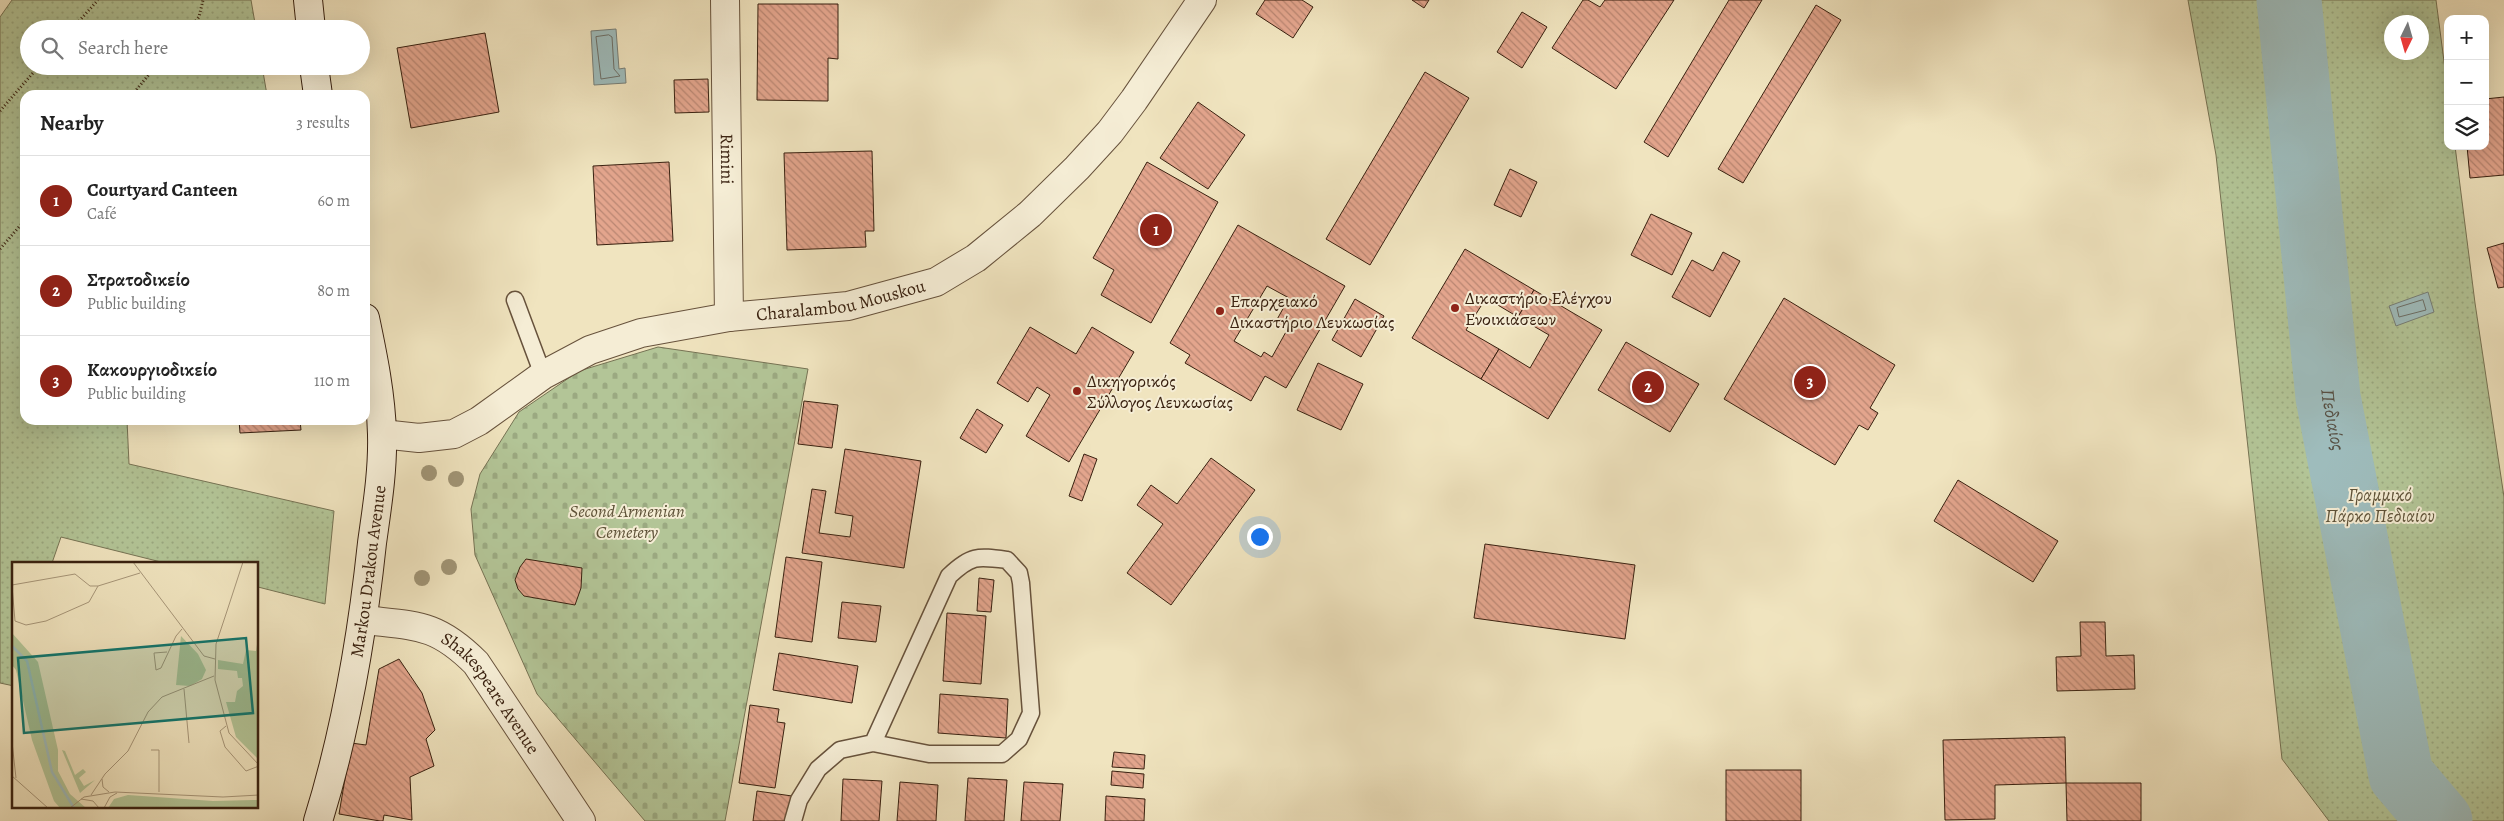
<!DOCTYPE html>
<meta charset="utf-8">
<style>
:root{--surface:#fff;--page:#f2f2f2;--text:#222;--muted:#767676;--line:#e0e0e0;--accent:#8f2418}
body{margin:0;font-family:Alegreya,serif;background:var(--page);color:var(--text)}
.controls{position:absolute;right:15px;top:15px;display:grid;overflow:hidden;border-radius:10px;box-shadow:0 5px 20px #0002}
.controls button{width:45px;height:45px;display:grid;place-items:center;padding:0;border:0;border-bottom:1px solid var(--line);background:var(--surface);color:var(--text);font:25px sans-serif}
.compass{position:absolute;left:2384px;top:15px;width:45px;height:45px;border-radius:50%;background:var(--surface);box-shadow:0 5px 20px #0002;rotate:185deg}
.you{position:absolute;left:1259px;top:536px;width:18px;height:18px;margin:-12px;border:4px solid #fff;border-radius:50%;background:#1a73e8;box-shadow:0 0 0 8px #1a73e833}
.badge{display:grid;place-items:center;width:32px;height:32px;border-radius:50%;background:var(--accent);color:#fff;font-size:16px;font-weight:700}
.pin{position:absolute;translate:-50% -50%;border:2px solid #fff;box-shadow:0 1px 5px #0006}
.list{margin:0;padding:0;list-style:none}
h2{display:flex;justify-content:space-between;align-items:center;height:65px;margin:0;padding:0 20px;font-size:21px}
h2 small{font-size:16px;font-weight:400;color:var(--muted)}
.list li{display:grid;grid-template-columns:32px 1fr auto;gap:15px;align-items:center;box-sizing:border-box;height:90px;padding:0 20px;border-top:1px solid var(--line)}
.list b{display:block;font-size:19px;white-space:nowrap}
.list p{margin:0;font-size:16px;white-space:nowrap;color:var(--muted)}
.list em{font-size:16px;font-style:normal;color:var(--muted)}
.icon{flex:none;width:28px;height:28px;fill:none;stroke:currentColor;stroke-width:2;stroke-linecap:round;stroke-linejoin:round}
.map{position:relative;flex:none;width:2504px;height:821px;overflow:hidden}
.search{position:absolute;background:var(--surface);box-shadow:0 5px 20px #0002;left:20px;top:20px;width:350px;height:55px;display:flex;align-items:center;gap:12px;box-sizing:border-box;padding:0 18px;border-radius:28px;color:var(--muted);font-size:19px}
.panel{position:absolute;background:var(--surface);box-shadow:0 5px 20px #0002;left:20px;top:90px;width:350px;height:335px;border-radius:15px}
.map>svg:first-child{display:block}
</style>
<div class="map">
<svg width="2504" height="821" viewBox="0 0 2504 821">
<defs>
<pattern id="cemetery-stones" width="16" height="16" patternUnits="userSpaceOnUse" patternTransform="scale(1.25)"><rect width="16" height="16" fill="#b3c597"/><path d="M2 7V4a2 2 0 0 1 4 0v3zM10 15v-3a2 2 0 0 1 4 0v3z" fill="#9ba981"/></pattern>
<pattern id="park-dots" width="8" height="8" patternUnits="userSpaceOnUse" patternTransform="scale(1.25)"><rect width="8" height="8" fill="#b3c597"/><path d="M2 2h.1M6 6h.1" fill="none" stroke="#9ba981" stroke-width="1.8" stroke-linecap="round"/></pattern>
<pattern id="building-back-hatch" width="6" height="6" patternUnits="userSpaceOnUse" patternTransform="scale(1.25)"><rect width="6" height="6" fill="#e3a58d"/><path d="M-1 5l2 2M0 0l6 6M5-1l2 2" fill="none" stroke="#b98672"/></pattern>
</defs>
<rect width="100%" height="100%" fill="#f0e4bf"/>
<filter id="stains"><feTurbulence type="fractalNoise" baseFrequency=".004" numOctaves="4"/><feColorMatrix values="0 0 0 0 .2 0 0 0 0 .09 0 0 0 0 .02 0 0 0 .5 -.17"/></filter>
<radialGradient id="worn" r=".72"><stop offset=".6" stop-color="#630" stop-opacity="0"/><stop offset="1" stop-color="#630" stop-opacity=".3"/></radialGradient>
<path fill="url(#cemetery-stones)" stroke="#767354" d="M658 347 808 369 725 821H645L537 694 475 555 471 509 480 474 519 412 579 371Z"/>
<g fill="url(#park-dots)" stroke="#767354" fill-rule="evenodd">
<path d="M12 0H251L256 29H29V66H262L267 95H25V420H127L129 464 334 511 325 604 258 587V564L165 563 61 537 52 563 14 564V686L0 683V17Z"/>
<path d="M2188 0H2436L2448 92V146H2455L2475 303 2504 497V821H2329L2282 759 2216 155ZM2392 22H2422V52H2392Z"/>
</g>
<g fill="#9ebcbc" stroke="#767e77">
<path d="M616 29 619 69 625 68 626 83 594 85 591 31Z"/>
<path d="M2428 292 2434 312 2396 326 2389 306Z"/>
</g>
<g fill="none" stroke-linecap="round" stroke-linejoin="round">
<g stroke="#6c6e66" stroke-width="1">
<path d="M609 35 612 37 614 69 620 76 601 79 596 37Z"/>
<path d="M2423 300 2426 310 2399 317 2397 308Z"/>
</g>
<path stroke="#9ebcbc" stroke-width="65" id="s1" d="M2289 0 2328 397 2401 775 2440 821"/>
</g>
<g fill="url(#building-back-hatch)" stroke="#392110" fill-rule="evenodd">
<path d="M1265 0H1302L1313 7 1293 38 1256 14Z"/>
<path d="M1412 0H1429L1424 8Z"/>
<path d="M1583 0H1588L1600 7 1605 0H1674L1616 89 1552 48Z"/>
<path d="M1729 0H1762L1668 157 1644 142Z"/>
<path d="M758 4H838V59L828 58V101L757 100Z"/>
<path d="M1816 5 1841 20 1743 183 1718 169Z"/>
<path d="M1522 12 1547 27 1522 68 1497 52Z"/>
<path d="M485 33 499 112 411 128 397 48Z"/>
<path d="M1425 72 1469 98 1370 265 1326 239Z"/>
<path d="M708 79 709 112 675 113 674 80Z"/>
<path d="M2504 97V175L2470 178 2467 146H2485V99Z"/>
<path d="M1198 102 1245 135 1208 189 1160 158Z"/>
<path d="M872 151 874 231H865L866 247 787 250 784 153Z"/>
<path d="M669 162 673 241 597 245 593 166Z"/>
<path d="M1147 162 1218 202 1151 323 1101 295 1114 270 1093 258Z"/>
<path d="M1510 169 1537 182 1521 217 1494 205Z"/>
<path d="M1651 214 1692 233 1672 275 1631 255Z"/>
<path d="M1238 225 1345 286 1286 388 1265 376 1251 401 1185 363 1190 355 1170 343ZM1267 286 1289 298 1275 323 1287 330 1272 357 1264 352 1261 357 1234 341Z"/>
<path d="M2504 243V287L2498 288 2487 248Z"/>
<path d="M1465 249 1534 290 1518 317 1486 298 1466 330 1499 349 1481 379 1412 338Z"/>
<path d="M1723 252 1740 261 1710 317 1672 297 1692 260 1713 271Z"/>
<path d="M1534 290 1602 330 1548 419 1481 379 1499 349 1530 368 1549 335 1518 317Z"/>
<path d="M1784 298 1895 365 1870 408 1878 413 1868 430 1859 425 1835 465 1724 399Z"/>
<path d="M1355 299 1384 316 1361 357 1332 340Z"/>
<path d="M1030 327 1076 354 1092 327 1134 352 1069 462 1026 436 1050 395 1037 387 1028 402 997 383Z"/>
<path d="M1626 342 1699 384 1670 432 1598 390Z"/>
<path d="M1318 363 1363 384 1341 430 1297 410Z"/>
<path d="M804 401 838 405 832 448 798 444Z"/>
<path d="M977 409 1003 425 986 453 960 438Z"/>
<path d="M239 420H300L301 430 240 433Z"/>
<path d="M845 449 921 461 904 568 802 553 812 489 826 491 819 533 850 537 853 516 835 513Z"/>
<path d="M1084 454 1097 459 1082 501 1069 496Z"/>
<path d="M1211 458 1255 490 1171 605 1127 573 1163 524 1137 505 1151 485 1177 504Z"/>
<path d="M1958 480 2058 541 2033 582 1934 521Z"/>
<path d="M1485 544 1635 565 1625 639 1474 618Z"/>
<path d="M786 557 822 562 812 642 775 637Z"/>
<path d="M526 559 582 568 581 588 575 605 524 596 518 589 515 580 520 567Z"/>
<path d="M979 578 994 580 991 612 977 611Z"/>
<path d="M842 602 881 606 876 642 838 638Z"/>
<path d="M947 613 986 616 981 684 943 681Z"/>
<path d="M2080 622H2105L2106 656 2134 655 2135 689 2057 691 2056 657 2081 656Z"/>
<path d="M779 653 858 666 852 703 773 690Z"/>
<path d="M399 659 422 693 435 730 426 739 434 766 410 777 412 820 384 815 383 821H380L339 814 351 743 366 745 379 669Z"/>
<path d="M940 694 1008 699 1006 738 938 733Z"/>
<path d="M750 705 779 709 777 722 785 723 775 788 739 783Z"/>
<path d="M2065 737 2066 783 1995 785V819L1945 820 1943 740Z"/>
<path d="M1114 752 1145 755 1144 769 1112 767Z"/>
<rect x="1726" y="770" width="75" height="51"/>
<path d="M1112 771 1144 774 1143 788 1111 785Z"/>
<path d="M968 778 1007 780 1004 821H965Z"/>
<path d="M843 779 882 781 879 821H841Z"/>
<path d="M900 782 938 785 936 821H897Z"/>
<path d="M1024 782 1063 784 1060 821H1021Z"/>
<path d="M2066 783H2141V821H2067Z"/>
<path d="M757 791 792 796 789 821H753Z"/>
<path d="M1106 796 1145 799 1144 821H1105Z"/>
</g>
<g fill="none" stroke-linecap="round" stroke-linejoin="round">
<g stroke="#67523c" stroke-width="19">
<g id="service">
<path d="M515 300 543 375"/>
<path d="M793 821 799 800 818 769 840 750 873 743 929 754H1002L1019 739 1031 713 1021 583 1019 573 1007 560C977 556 971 555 949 576L873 743"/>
</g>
</g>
<g stroke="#67523c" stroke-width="30">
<g id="minor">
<path id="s2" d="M725 0 729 317"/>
<path id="s3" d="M364 620C416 626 436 623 476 663L581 821"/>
</g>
</g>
<g stroke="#67523c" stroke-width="30">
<g id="tertiary">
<path id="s4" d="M382 434 419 438 454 434 479 421 543 375 590 350 641 333 729 317 848 306 936 282 976 258 1030 214 1077 168 1110 132 1134 100 1202 0"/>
</g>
</g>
<g stroke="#392110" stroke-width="30">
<g id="secondary">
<path d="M308 0 311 29"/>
<path d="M314 66 318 95"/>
<path id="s5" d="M318 821C346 731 362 637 372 543 377 507 383 471 382 434 381 395 373 356 365 318"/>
</g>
</g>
<g stroke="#392110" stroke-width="3" stroke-dasharray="1 2.5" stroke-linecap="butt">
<path d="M72 29 98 0"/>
<path d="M189 29 199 17 203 0"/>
<path d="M132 95 156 66"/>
<path d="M0 111 39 66"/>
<path d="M0 249 25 220"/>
</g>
<use href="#service" stroke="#f5edd5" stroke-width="16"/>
<use href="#minor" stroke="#f5edd5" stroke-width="28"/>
<use href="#tertiary" stroke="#f5edd5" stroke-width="28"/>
<use href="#secondary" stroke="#f5edd5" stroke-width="28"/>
</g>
<g fill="#a09475">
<circle cx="429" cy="473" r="8"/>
<circle cx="456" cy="479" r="8"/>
<circle cx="449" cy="567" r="8"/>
<circle cx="422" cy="578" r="8"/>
</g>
<g fill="#8f2418" stroke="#f5edd5" stroke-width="2">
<circle cx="1455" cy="308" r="5"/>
<circle cx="1220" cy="311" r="5"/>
<circle cx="1077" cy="391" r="5"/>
</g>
<g text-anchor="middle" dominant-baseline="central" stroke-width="4" stroke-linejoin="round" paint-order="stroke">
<g font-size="18" fill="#392110" stroke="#f5edd5">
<text stroke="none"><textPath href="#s2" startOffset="159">Rimini</textPath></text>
<text stroke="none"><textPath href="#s4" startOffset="489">Charalambou Mouskou</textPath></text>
<text stroke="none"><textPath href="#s5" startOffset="255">Markou Drakou Avenue</textPath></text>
<text stroke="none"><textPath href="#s3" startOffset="156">Shakespeare Avenue</textPath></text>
</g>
<g font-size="18" fill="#392110" stroke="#f5edd5" text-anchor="start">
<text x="1465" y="298">Δικαστήριο Ελέγχου<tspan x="1465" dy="21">Ενοικιάσεων</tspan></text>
<text x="1230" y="301">Επαρχειακό<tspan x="1230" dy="21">Δικαστήριο Λευκωσίας</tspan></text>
<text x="1087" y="381">Δικηγορικός<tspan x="1087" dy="21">Σύλλογος Λευκωσίας</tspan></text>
</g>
<g font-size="18" font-style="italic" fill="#5e5238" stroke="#f5edd5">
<text x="2380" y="495">Γραμμικό<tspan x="2380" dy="21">Πάρκο Πεδιαίου</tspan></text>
<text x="627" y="511">Second Armenian<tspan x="627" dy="21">Cemetery</tspan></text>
</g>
<g font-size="19" font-style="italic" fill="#575044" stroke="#f5edd5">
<text stroke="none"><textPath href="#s1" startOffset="422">Πεδιαίος</textPath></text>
</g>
</g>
<g transform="translate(12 562)">
<rect width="246" height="246" fill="#f0e4bf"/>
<path d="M50 188 53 189 63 213 71 207 74 210 67 216 72 224 83 218 68 231Z" fill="#b3c597"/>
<path d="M169 74 186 92 194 108 190 117 178 124 164 123Z" fill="#b3c597"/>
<path d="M0 71 26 100 46 188V209L58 232 74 246H48L42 239 20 178 4 108 0 103ZM246 75V197L224 175 214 140H223L225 129 231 124 230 116H226L225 109 206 107V98L231 102 234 88 244 89ZM116 233 201 239 241 238H246V246H96L102 237Z" fill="#b3c597"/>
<path fill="none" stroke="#9ebcbc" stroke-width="2.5" d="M0 84 15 99 40 210 62 246"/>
<path fill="none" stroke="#a79679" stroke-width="1" d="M121 0 192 94 203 97M0 23 63 12 78 24H86L128 11M0 24 3 59 14 63 34 59 77 40 86 24M215 49 231 0M215 49 204 82 203 118 217 171 247 203M155 90 142 91 144 108 149 106 164 74 170 67M172 127 177 181M214 164 208 169 213 185 234 209 247 204M0 180 4 216M139 188H147V230M0 214 36 246M90 217 91 225 97 230M79 233 93 212 116 189 136 150 150 135 202 114M69 237 81 239 87 246M58 246 72 235 103 230 211 235 247 233M92 246 98 235 105 231"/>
<path fill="#0f766e" fill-opacity="0.15" stroke="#0f766e" stroke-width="2.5" d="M234 76 241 151 12 171 6 96Z"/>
<rect width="246" height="246" fill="none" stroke="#392110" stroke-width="2.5"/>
</g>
<rect width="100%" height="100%" filter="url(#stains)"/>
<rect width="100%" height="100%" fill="url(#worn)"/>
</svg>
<div class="controls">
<button>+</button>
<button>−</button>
<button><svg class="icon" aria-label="layers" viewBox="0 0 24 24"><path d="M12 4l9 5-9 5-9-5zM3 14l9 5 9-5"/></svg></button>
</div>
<svg class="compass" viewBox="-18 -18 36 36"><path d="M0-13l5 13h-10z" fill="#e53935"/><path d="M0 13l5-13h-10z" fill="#767676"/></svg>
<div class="you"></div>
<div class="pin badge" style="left:1156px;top:230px">1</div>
<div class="pin badge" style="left:1648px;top:387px">2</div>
<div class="pin badge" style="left:1810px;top:382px">3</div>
<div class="search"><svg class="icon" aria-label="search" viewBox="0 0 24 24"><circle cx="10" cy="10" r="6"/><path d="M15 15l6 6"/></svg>Search here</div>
<section class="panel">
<h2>Nearby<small>3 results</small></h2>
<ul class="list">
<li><span class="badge">1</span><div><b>Courtyard Canteen</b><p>Café</p></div><em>60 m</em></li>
<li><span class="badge">2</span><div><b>Στρατοδικείο</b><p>Public building</p></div><em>80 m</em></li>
<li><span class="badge">3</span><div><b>Κακουργιοδικείο</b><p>Public building</p></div><em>110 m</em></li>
</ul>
</section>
</div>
